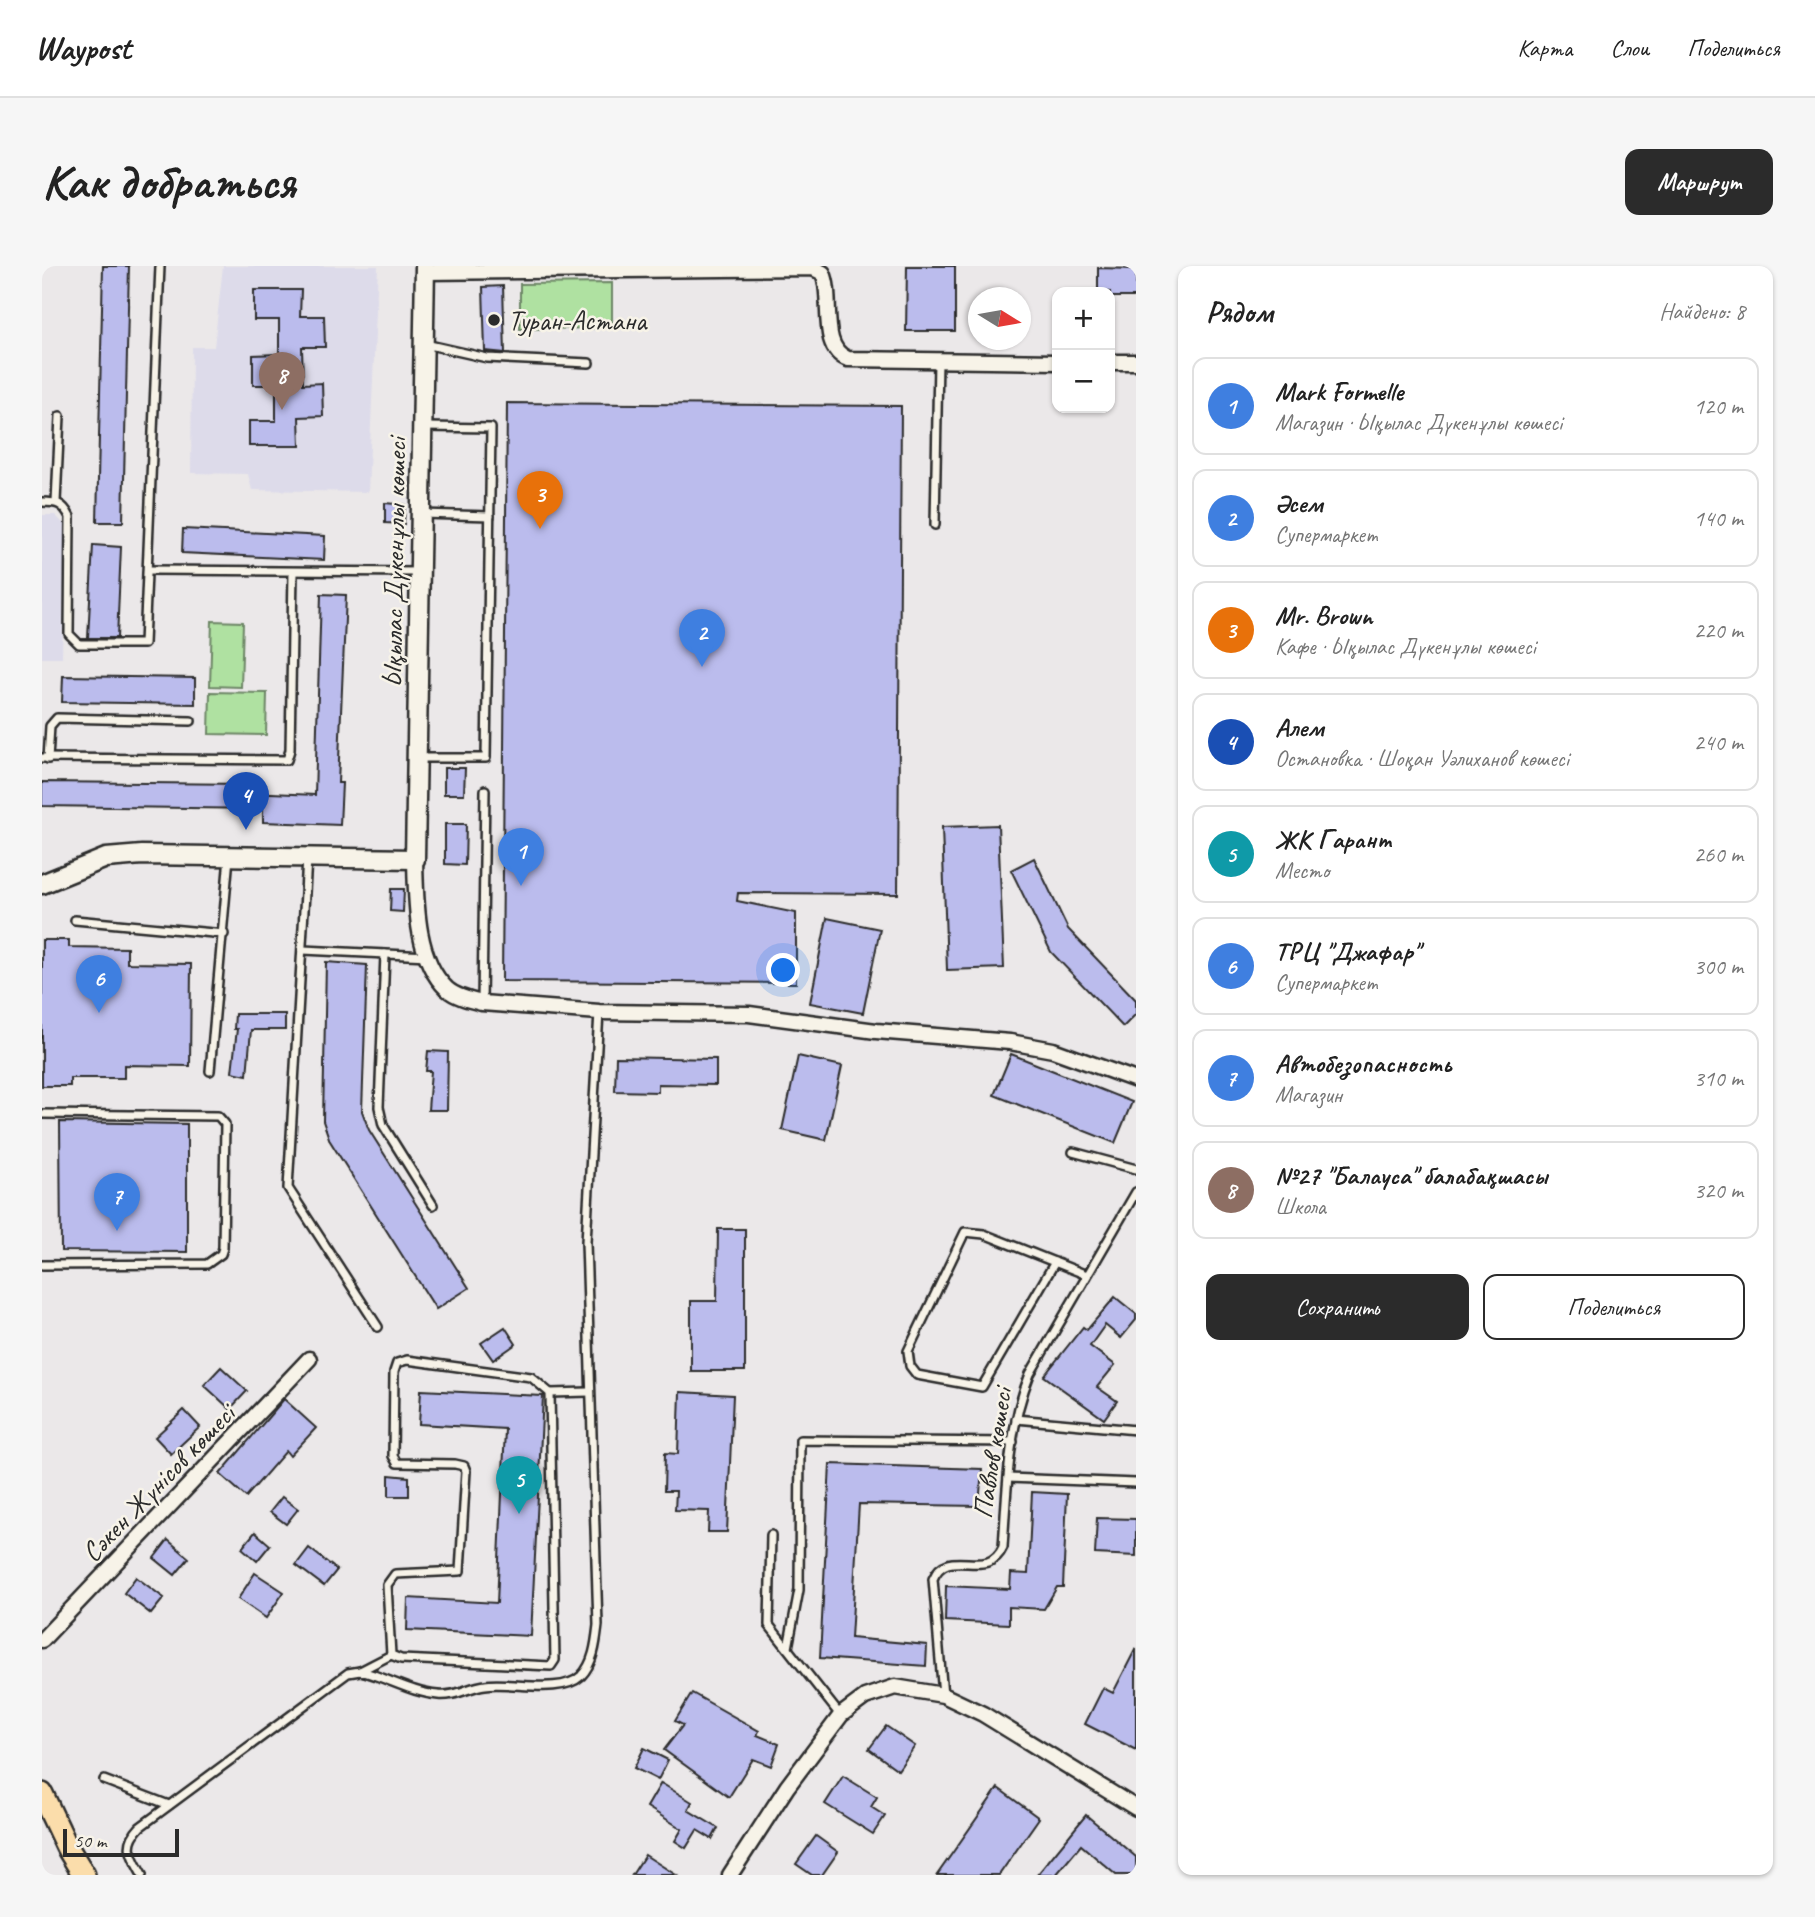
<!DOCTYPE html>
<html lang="ru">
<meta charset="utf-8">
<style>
:root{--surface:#fff;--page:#f6f6f6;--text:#222;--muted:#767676;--line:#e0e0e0;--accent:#2b2b2b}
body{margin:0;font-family:Caveat,sans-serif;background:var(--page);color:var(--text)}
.controls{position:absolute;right:21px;top:21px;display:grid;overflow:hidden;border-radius:14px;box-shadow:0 2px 5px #0004}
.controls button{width:63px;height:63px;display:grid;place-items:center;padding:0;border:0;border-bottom:2px solid var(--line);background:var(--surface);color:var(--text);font:35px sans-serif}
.compass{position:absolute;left:926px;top:21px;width:63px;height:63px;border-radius:50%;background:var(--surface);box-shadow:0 2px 5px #0004;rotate:101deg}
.scale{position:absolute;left:21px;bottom:18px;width:116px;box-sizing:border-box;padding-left:7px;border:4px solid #2b2b2b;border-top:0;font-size:19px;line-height:24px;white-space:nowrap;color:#2b2b2b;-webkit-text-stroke:5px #f7f3e8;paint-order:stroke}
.you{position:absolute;left:742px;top:705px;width:24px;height:24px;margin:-18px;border:5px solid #fff;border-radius:50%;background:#1a73e8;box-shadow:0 0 0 10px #1a73e833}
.badge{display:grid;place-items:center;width:46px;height:46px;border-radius:50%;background:var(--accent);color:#fff;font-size:23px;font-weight:700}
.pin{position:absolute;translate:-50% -58px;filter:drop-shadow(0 2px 4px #0008)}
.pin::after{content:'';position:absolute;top:37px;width:24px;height:21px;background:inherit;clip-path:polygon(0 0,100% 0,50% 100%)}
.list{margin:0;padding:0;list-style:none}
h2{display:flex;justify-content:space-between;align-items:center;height:91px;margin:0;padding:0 28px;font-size:30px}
h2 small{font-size:23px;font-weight:400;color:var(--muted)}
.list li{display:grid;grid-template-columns:46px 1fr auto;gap:21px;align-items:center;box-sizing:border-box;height:98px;margin:0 14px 14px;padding:0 14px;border:2px solid var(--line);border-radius:14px}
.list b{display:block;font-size:26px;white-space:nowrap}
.list p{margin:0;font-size:23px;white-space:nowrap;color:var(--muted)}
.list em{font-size:23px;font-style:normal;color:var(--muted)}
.actions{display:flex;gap:14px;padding:21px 28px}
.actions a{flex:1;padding:16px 0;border:2px solid var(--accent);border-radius:14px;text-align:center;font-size:24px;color:var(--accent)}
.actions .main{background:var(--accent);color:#fff}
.map{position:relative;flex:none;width:1094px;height:1609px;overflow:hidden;border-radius:14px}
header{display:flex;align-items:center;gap:42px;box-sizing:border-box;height:98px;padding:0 35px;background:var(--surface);border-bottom:2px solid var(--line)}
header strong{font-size:33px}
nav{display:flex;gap:38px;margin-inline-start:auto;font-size:24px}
.intro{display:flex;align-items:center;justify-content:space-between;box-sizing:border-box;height:168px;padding:0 42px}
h1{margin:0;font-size:49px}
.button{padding:18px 32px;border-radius:14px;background:var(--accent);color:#fff;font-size:24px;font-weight:700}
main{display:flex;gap:42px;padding:0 42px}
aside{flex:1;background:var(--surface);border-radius:14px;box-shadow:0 2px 5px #0004}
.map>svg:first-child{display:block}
</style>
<header>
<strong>Waypost</strong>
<nav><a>Карта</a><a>Слои</a><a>Поделиться</a></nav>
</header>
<div class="intro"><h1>Как добраться</h1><a class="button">Маршрут</a></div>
<main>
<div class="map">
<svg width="1094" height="1609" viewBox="0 0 1094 1609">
<rect width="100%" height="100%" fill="#ebe8e9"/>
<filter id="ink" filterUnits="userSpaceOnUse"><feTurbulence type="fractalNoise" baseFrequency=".0143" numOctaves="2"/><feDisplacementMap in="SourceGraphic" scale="14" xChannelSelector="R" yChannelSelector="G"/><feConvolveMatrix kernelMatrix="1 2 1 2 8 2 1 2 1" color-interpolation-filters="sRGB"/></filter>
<g filter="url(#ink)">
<g fill="#dddbea">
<path d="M181 0H336L326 226 210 224 206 208 149 207 150 81H172Z"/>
<path d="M0 249H13L23 259 20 392H0Z"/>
</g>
<g fill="#afe1a1" stroke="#6d8666" stroke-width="2">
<path d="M570 17V62L478 63V18Z"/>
<path d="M170 355 201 356 199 421 168 420Z"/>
<path d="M168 426 225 427 224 469 167 468Z"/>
</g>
<g fill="#bbbced" stroke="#2b2b2b" stroke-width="2">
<path d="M61 0H87L81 256H55Z"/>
<path d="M865 0H913V65H864Z"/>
<path d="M1056 2 1094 3V31H1068V26H1056Z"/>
<path d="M461 20 463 87 443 85 441 21Z"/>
<path d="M212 24H259L258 50H282L283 81H260L261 118 280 117 281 150 257 151 258 180H207V155H234V119H211V89L237 88V54H212Z"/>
<path d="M465 137 859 140 856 628 696 627 695 635 754 647V717L460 715Z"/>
<path d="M343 237 363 239 362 258 343 257Z"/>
<path d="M141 263 283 270 282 294 140 287Z"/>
<path d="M51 279 79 281 75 372H46Z"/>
<path d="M279 328 304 329 296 517H300L298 559 221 556V543L0 540V516L207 518V526L273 529Z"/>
<path d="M21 410 153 412V438L20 436Z"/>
<path d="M402 502H423L422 528H402Z"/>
<path d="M403 558H424L423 599 403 598Z"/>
<path d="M956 559 962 702 905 704 900 561Z"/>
<path d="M992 592 1026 663 1094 734V748L1081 761 1009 686 969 604Z"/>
<path d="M349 623H362L361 646 348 645Z"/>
<path d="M785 652 838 663 821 747 768 737Z"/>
<path d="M0 674H27V681L85 682V697L149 698 148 800 82 799V812H28V820H0Z"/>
<path d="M284 696 325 699 320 845 327 864 427 1022 394 1043 288 875 281 855Z"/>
<path d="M193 748H243V764H209L205 809 190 806 195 763H192Z"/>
<path d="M386 785 406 786 405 844H386L389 805H384Z"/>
<path d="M969 788 1090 836 1073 877 952 829Z"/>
<path d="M756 790 800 800 784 874 740 864Z"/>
<path d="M574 791 674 793V819L616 818V826L573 825Z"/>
<path d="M18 856 145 858V986L19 985Z"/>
<path d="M676 963H703V1105H649V1035H675Z"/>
<path d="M1073 1031 1094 1048V1054L1079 1072 1063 1059 1048 1080 1073 1099 1055 1121 1075 1135 1062 1153 1002 1110 1041 1061 1045 1064Z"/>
<path d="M463 1061 474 1078 451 1094 439 1077Z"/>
<path d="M179 1101 205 1125 188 1143 162 1119Z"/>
<path d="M379 1124 501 1130 489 1370 365 1364 366 1332 455 1337 463 1163 377 1158Z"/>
<path d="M638 1126 691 1129 685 1266H666L667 1245 633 1244 634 1225H622L623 1187 636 1188Z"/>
<path d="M242 1133 274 1162 248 1190 244 1185 204 1231 178 1208Z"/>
<path d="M142 1144 158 1161 129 1188 113 1171Z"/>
<path d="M788 1198 940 1203 937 1240 817 1238 809 1372 885 1379 884 1400 778 1392Z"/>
<path d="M347 1209 367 1211V1230H347Z"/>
<path d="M990 1226 1025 1228 1021 1321H1015L1002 1343 967 1341V1358L903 1355 904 1320 968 1323 969 1307 986 1308Z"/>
<path d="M240 1231 256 1243 244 1258 228 1246Z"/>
<path d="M1055 1252 1094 1253V1290L1053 1288Z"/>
<path d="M213 1266 228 1279 215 1295 200 1282Z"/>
<path d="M126 1274 147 1292 133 1309 112 1292Z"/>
<path d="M267 1282 295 1304 282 1320 254 1299Z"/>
<path d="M213 1307 242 1326 224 1352 196 1333Z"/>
<path d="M94 1311 122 1332 109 1348 82 1327Z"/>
<path d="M1094 1382V1484L1043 1458 1061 1422 1071 1427Z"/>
<path d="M650 1427 717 1465 715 1469 737 1478 729 1500 711 1493 687 1531 622 1484 641 1459 633 1455Z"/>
<path d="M844 1460 873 1480 856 1504 827 1483Z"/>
<path d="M602 1482 626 1494 616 1514 592 1502Z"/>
<path d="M801 1510 835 1531 829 1541 843 1550 831 1568 783 1538Z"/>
<path d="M619 1517 650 1536 646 1544 676 1562 670 1573 655 1564 644 1582 633 1575 640 1563 605 1541Z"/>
<path d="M956 1522 997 1552 957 1609H895Z"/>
<path d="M1044 1549 1094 1591V1609H1074L1039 1579 1014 1609H995Z"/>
<path d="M774 1570 796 1586 780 1609H770L754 1598Z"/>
<path d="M603 1589 634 1609H590Z"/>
</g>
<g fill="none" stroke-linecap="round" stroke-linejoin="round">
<g stroke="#2b2b2b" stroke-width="12">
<g id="service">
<path d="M383 78 445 92 547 97"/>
<path d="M0 236C15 236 21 237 28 251L27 368 37 378H102L118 0"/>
<path d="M14 236 18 150"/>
<path d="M380 248 448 250"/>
<path d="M893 259 896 94"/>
<path d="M106 304 378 306"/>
<path d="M0 492 245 494 248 484 251 306"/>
<path d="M375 492H444L449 162 382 161"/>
<path d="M6 493 8 460 15 452 149 455"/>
<path d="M265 592 246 922 336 1061"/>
<path d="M33 654 182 668"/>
<path d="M261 684 386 690"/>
<path d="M343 688 337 841 341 859 391 939"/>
<path d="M440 737 443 524"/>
<path d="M168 805 187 591"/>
<path d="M0 848 176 850 183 858 181 982 179 988 165 998 0 999"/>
<path d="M1031 886 1094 903"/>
<path d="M1013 996 940 1121 875 1109 868 1100 866 1085 923 966 942 968 1045 1009"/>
<path d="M508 1127 547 1126"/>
<path d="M974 1153 1094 1164"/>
<path d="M966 1212 1094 1217"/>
<path d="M729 1269 727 1359 798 1449"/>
<path d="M746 1382 757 1324 758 1174 971 1176"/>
<path d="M318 1405 349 1389 359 1393 509 1400 513 1394 508 1127 489 1111 365 1094 355 1097 352 1106 351 1190 355 1197 413 1198 422 1200 424 1205 418 1305 353 1308 345 1319 349 1389"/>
<path d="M901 1429 891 1313C906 1277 945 1317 961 1281 965 1223 966 1162 988 1108L1094 926"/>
<path d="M62 1514 127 1539"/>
<path d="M100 1609C89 1589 81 1579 98 1561L306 1407 318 1405C344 1411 370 1427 396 1429 413 1431 427 1421 443 1419 469 1415 519 1429 539 1410 552 1397 554 1376 556 1359L544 976 557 746"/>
</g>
</g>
<g stroke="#2b2b2b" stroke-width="19">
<g id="minor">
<path d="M383 6 771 2 781 7C792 32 776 82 806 93L1015 96"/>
<path d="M1068 96H1094"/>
<path d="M373 593C374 633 373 693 405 723 414 731 428 734 440 737L557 746 707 748 834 765 968 776 1011 784 1094 814"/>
<path d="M0 1374 267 1093"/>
<path d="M688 1609 745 1521 799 1449 823 1431 853 1421 901 1429 941 1448 1094 1542"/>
</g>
</g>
<g stroke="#2b2b2b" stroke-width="23">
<path id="tertiary" d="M0 618 64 592 100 589 373 593 383 0"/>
</g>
<g stroke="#2b2b2b" stroke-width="26">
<path id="primary" d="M0 1528 25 1581 42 1609"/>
</g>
<use href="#service" stroke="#f7f3e8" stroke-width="7"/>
<use href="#minor" stroke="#f7f3e8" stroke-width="14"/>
<use href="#tertiary" stroke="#f7f3e8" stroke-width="18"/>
<use href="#primary" stroke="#fbddab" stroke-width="21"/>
</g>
</g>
<circle fill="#2b2b2b" stroke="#f7f3e8" stroke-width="2.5" cx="452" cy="54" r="7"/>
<g text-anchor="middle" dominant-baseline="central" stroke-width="5" stroke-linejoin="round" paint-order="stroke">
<g font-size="28" fill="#2b2b2b" stroke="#f7f3e8" text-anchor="start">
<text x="466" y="54">Туран-Астана</text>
</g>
<g font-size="28" fill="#2b2b2b" stroke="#f7f3e8">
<text transform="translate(352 296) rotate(-89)">Ықылас Дүкенұлы көшесі</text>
<text transform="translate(950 1187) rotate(-81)">Павлов көшесі</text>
<text transform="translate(116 1217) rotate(-46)">Сәкен Жүнісов көшесі</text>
</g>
</g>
</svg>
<div class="controls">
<button>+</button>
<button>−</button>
</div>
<svg class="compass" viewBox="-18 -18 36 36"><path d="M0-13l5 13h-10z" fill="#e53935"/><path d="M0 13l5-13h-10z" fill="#767676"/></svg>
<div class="scale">50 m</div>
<div class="you"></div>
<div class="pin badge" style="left:479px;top:620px;background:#3f7fe0">1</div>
<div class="pin badge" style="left:660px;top:401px;background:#3f7fe0">2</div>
<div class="pin badge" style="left:498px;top:263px;background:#e8710a">3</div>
<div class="pin badge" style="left:204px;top:564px;background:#1a4fb4">4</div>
<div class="pin badge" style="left:477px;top:1248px;background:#0f9aa8">5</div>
<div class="pin badge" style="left:57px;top:747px;background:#3f7fe0">6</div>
<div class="pin badge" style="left:75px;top:965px;background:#3f7fe0">7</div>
<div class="pin badge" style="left:240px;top:144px;background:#8d6e63">8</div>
</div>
<aside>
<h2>Рядом<small>Найдено: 8</small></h2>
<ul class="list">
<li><span class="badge" style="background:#3f7fe0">1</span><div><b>Mark Formelle</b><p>Магазин · Ықылас Дүкенұлы көшесі</p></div><em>120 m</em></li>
<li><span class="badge" style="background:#3f7fe0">2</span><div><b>Әсем</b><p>Супермаркет</p></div><em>140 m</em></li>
<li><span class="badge" style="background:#e8710a">3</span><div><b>Mr. Brown</b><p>Кафе · Ықылас Дүкенұлы көшесі</p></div><em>220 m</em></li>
<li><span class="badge" style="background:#1a4fb4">4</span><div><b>Алем</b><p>Остановка · Шоқан Уәлиханов көшесі</p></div><em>240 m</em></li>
<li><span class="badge" style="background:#0f9aa8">5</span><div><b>ЖК Гарант</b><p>Место</p></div><em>260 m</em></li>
<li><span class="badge" style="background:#3f7fe0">6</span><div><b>ТРЦ &quot;Джафар&quot;</b><p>Супермаркет</p></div><em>300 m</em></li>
<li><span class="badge" style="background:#3f7fe0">7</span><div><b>Автобезопасность</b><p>Магазин</p></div><em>310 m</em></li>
<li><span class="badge" style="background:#8d6e63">8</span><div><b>№27 &quot;Балауса&quot; балабақшасы</b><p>Школа</p></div><em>320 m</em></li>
</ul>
<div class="actions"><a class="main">Сохранить</a><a>Поделиться</a></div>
</aside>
</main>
